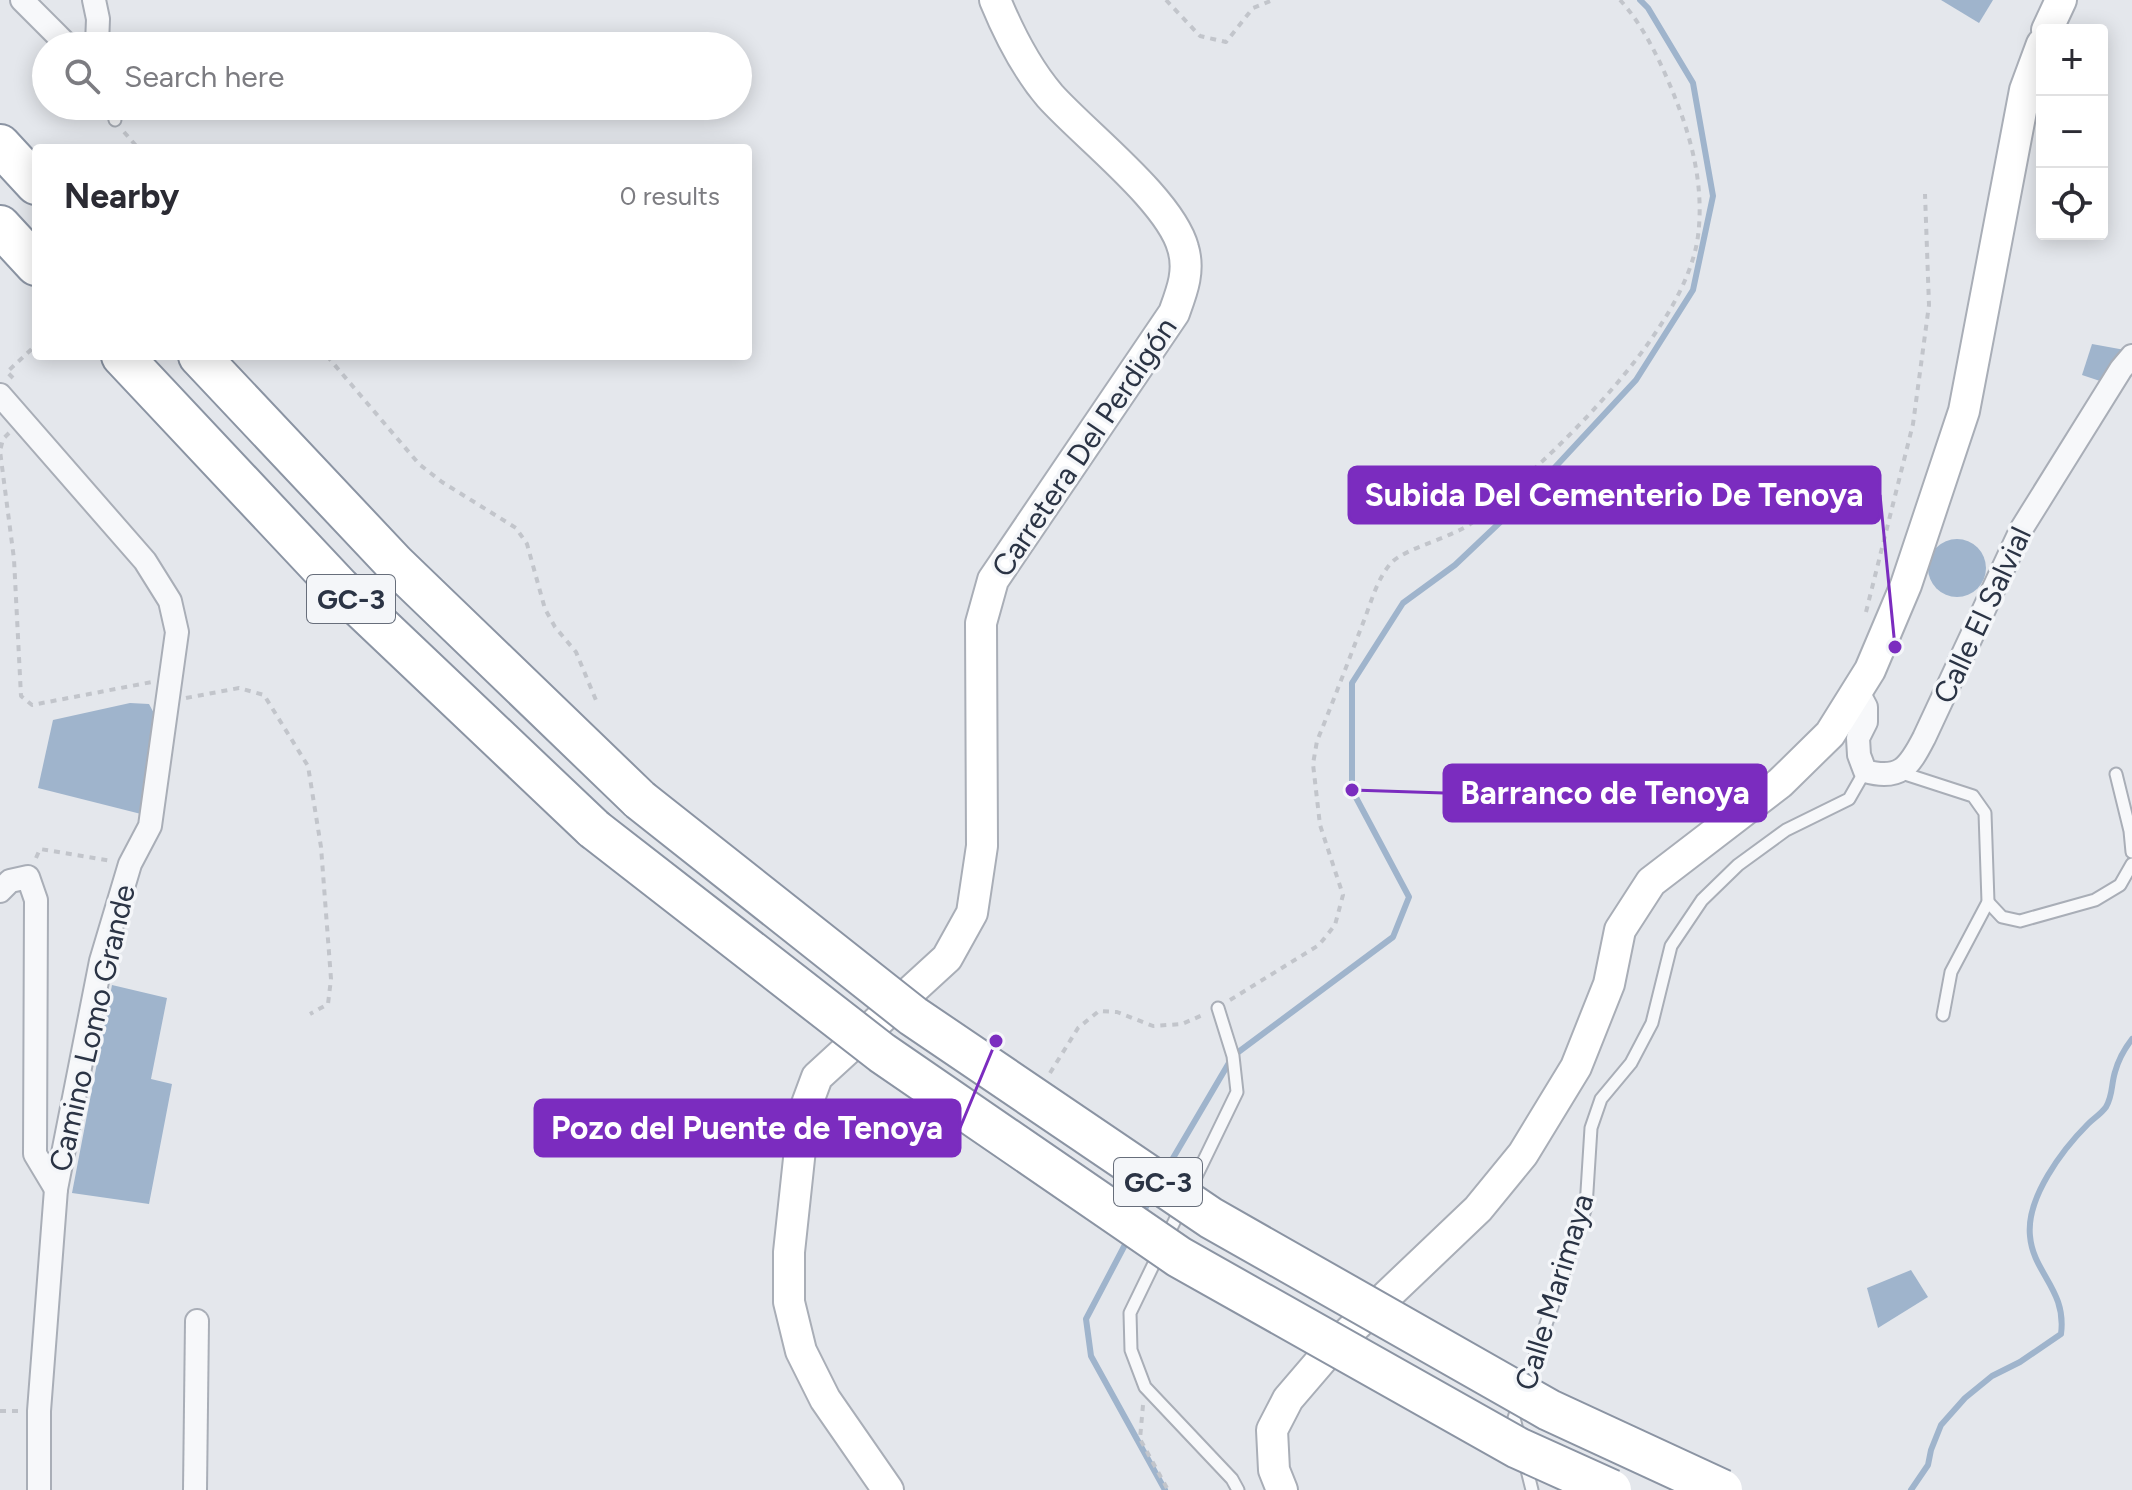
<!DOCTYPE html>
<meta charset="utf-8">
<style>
:root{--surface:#fff;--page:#f7f7f7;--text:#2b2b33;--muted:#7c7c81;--line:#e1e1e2}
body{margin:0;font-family:Figtree,sans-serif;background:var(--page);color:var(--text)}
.controls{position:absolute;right:24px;top:24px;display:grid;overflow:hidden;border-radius:8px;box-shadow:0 4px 20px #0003}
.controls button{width:72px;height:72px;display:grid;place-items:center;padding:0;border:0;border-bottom:2px solid var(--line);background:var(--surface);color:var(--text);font:40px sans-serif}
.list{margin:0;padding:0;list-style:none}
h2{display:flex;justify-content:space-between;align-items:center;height:104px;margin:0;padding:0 32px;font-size:34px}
h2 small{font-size:26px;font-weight:400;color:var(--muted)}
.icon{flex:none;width:44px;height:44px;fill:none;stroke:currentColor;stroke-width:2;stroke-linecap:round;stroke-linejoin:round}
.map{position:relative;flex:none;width:2132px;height:1490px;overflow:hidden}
.search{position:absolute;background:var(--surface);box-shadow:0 4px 20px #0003;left:32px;top:32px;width:720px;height:88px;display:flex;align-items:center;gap:20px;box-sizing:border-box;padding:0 28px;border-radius:44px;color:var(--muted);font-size:30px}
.panel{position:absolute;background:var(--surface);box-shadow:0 4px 20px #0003;left:32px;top:144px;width:720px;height:216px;border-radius:8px}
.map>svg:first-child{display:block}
</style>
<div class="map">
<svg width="2132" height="1490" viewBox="0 0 2132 1490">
<rect width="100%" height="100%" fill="#e4e7ec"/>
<g fill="#9fb4cc">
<path d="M1941 0H1993L1979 23Z"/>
<path d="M2092 344 2125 350 2103 382 2082 375Z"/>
<circle cx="1957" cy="568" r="29"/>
<path d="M130 703 149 704 157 719 145 815 38 788 53 720Z"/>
<path d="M112 985 167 998 151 1079 172 1084 149 1204 72 1193Z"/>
<path d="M1911 1270 1928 1297 1878 1328 1867 1288Z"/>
</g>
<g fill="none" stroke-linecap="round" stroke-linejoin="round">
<g stroke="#9fb4cc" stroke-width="6">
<path d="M1166 1170 1233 1056 1393 937 1409 897 1352 790V683L1403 603 1455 565 1532 492 1636 380 1693 290 1713 196 1693 83 1648 8 1640 0"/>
<path d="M1141 1216 1153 1194"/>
<path d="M1128 1239 1086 1319 1091 1356 1165 1490"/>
<path d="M1911 1490 1928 1465 1931 1450 1941 1425 1965 1398 1992 1376 2020 1362 2061 1334C2067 1290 2033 1273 2030 1236 2026 1198 2062 1150 2088 1124 2094 1118 2101 1114 2106 1107 2113 1095 2111 1085 2115 1072 2118 1061 2125 1048 2132 1039"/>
</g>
<g stroke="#a9aeb7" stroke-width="15">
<g id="lane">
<path d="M112 106 115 120"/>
<path d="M1899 772 1973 796 1985 813 1988 902 1951 972 1943 1015"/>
<path d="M2116 774 2130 831 2132 852"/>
<path d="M1988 902 2002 917 2020 921 2095 900 2120 885 2132 864"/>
<path d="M1218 1008 1233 1056 1237 1092 1130 1313 1131 1350 1145 1387 1232 1479 1238 1490"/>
<path d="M1519 1438 1514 1418 1586 1207 1591 1128 1601 1099 1631 1063 1652 1023 1671 946 1702 900 1738 865 1786 830 1849 799 1865 771"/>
<path d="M1525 1462 1532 1490"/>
</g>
</g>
<g stroke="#a9aeb7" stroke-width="26">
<g id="street">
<path d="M22 0 68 46"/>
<path d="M94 46 97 44 98 19 94 0"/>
<path d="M0 395 145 561 170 601 177 632 150 826 130 864 101 961 56 1189 39 1411V1490"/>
<path d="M1857 690 1866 707V722L1858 738 1859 755 1865 771C1900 781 1909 767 1924 738L2022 528 2121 369 2132 356"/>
<path d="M0 891 10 881 28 877 36 900 35 1154 56 1189"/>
<path d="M195 1490 197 1321"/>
</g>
</g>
<g stroke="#a9aeb7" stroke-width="34">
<g id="secondary">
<path d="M2047 30 2061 0"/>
<path d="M888 1490 825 1399 801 1351 789 1302V1252L804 1112 817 1077 947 958 972 913 982 846 981 623 993 580 1174 313C1182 291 1190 271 1183 248 1170 200 1085 135 1050 96 1026 68 1009 34 995 0"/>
<path d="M1282 1490 1274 1470 1272 1430 1288 1399 1330 1350 1478 1209 1523 1154 1576 1067 1609 984 1620 930 1651 882 1780 783 1830 734 1870 670 1906 585 1964 411 2025 90 2042 44"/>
</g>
</g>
<g stroke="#8b94a3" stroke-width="44">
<g id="highway">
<path d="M0 145 36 184"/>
<path d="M0 226 36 265"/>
<path d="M122 356 340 588 594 829"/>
<path d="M199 356 395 564 640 800"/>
</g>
</g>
<g stroke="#c2c5cb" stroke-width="4" stroke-dasharray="6 6" stroke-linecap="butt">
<path d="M1166 0 1200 36 1226 42 1253 8 1273 0"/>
<path d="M124 132 138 148"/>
<path d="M327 356 419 464 442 482 516 528 527 544 545 609 555 627 576 652 598 705"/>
<path d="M13 378 7 372 36 345"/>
<path d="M9 433 3 439 0 451 14 559 21 696 32 705 152 682"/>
<path d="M1866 612 1913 424 1929 305 1925 194"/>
<path d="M186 698 239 688 264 695 308 766 321 847 331 979 328 1004 310 1014"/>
<path d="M36 858 40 849 112 861"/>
<path d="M1230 1000 1319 945 1335 925 1343 895 1320 825 1313 764 1317 741C1333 702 1348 662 1363 623 1371 603 1377 578 1392 562 1406 548 1454 537 1473 522 1547 462 1685 334 1698 236 1704 189 1693 143 1676 100 1663 67 1645 27 1620 0"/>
<path d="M1050 1073 1078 1028 1099 1011 1117 1012 1153 1026 1182 1024 1205 1014"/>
<path d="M1143 1405 1140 1439 1168 1490"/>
<path d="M0 1411H20"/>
</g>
<use href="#lane" stroke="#f7f8fa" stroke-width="11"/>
<use href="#street" stroke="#f7f8fa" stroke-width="22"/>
<use href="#secondary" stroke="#fff" stroke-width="30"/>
<use href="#highway" stroke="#fff" stroke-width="40"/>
<g stroke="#8b94a3" stroke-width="44" stroke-linecap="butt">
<g id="highway-bridge">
<path d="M640 800 913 1016 1211 1218 1549 1410 1722 1490"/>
<path d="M594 829 882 1053 1179 1257 1518 1448 1611 1490"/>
</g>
</g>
<use href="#highway-bridge" stroke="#fff" stroke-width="40"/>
</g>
<g text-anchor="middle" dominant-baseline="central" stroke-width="7" stroke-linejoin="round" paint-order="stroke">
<g fill="#f4f6f9" stroke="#676e7b" stroke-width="2">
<rect x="307" y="575" width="88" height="48" rx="6"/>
<rect x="1114" y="1158" width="88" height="48" rx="6"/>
</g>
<g font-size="28" font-weight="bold" fill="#2b3445">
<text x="351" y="599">GC-3</text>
<text x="1158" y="1182">GC-3</text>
</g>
<g font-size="30" fill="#2b3445" stroke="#f4f6f9">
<text transform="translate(1084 447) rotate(-56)">Carretera Del Perdigón</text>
<text transform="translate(1982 615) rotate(-65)">Calle El Salvial</text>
<text transform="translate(92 1028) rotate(-77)">Camino Lomo Grande</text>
<text transform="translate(1554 1292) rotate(-73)">Calle Marimaya</text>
</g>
</g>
<path fill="none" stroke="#7b2cbf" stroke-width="3" d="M1895 647L1880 495M1352 790L1444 793M996 1041L960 1128"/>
<g fill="#7b2cbf" stroke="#f4f6f9" stroke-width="3">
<circle cx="1895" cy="647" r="8"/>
<circle cx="1352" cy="790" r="8"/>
<circle cx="996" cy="1041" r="8"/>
</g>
<g fill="#7b2cbf" stroke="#7b2cbf" stroke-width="3">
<rect x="1349" y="467" width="531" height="56" rx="8"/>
<rect x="1444" y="765" width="322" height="56" rx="8"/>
<rect x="535" y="1100" width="425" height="56" rx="8"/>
</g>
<g font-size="32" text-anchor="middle" font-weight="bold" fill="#fff">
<text x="1614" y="506">Subida Del Cementerio De Tenoya</text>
<text x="1605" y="804">Barranco de Tenoya</text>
<text x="747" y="1139">Pozo del Puente de Tenoya</text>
</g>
</svg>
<div class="controls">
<button>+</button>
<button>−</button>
<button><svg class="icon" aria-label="locate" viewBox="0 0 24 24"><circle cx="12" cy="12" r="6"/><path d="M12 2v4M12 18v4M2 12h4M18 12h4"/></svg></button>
</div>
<div class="search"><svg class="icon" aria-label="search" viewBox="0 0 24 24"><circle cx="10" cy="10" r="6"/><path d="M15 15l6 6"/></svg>Search here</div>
<section class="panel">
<h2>Nearby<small>0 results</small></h2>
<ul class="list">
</ul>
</section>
</div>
